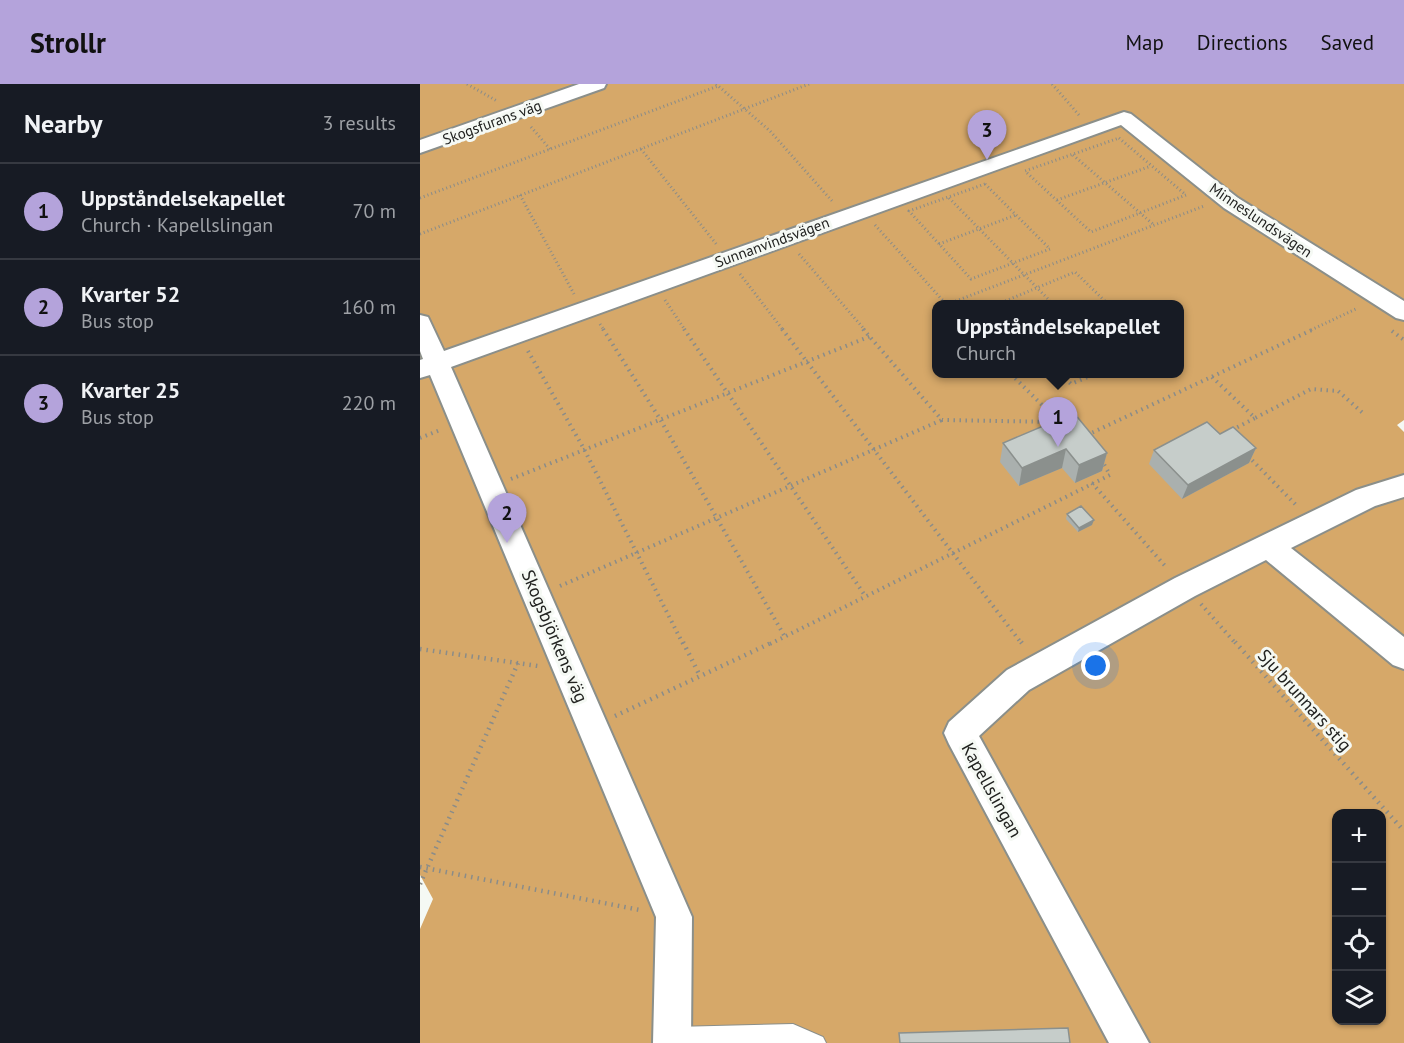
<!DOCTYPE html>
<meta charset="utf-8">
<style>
:root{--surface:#171b24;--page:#242831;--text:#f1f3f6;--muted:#9ea1a6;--line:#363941;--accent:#b4a3db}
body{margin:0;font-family:"PT Sans",sans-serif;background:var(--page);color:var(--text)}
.controls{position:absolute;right:18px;bottom:18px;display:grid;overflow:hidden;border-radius:12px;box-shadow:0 2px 4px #0004}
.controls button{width:54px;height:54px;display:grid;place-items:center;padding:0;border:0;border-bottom:2px solid var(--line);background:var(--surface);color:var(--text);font:30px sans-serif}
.you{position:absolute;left:676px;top:582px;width:21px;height:21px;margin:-15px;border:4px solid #fff;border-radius:50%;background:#1a73e8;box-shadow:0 0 0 9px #1a73e833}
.badge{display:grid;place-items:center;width:39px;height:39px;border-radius:50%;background:var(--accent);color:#111;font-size:20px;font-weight:700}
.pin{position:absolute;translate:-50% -50px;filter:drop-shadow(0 2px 3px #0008)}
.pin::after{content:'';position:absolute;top:32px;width:21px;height:18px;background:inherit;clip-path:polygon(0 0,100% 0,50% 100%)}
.popup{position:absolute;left:512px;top:216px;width:252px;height:78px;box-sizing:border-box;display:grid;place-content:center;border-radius:12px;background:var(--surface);filter:drop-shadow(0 2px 4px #0005);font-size:20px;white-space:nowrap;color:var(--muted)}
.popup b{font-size:22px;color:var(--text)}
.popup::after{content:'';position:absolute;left:50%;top:100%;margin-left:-12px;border:12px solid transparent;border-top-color:var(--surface)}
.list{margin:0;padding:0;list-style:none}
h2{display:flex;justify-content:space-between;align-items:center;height:78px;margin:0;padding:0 24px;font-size:26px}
h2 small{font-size:20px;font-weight:400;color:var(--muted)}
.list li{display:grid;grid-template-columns:39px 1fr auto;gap:18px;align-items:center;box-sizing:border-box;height:96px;padding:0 24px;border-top:2px solid var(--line)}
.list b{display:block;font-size:22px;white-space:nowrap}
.list p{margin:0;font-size:20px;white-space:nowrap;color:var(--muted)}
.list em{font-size:20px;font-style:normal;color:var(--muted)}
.icon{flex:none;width:33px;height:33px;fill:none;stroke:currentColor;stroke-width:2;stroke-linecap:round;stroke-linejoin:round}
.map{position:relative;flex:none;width:984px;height:959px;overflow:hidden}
header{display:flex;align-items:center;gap:36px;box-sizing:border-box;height:84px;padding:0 30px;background:var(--accent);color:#111}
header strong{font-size:28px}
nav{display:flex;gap:33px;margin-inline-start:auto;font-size:21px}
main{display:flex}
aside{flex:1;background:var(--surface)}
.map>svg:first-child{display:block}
</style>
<header>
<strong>Strollr</strong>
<nav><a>Map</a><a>Directions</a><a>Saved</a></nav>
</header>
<main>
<aside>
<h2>Nearby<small>3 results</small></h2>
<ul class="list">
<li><span class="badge">1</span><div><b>Uppståndelsekapellet</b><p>Church · Kapellslingan</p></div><em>70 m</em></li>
<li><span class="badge">2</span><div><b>Kvarter 52</b><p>Bus stop</p></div><em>160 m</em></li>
<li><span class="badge">3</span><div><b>Kvarter 25</b><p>Bus stop</p></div><em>220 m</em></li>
</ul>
</aside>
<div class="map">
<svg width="984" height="959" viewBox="0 0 984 959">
<rect width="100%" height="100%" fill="#f5f9f4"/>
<path fill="#d6a869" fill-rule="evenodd" d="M0 0H984V336L977 341 984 348V959H0V845L13 815 0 791ZM516 220H760V290H516ZM916 730H962V936H916Z"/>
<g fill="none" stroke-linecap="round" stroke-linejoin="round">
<g stroke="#8b8f8a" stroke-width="2">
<path id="service" d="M373 940 403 953 406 959H249L245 952 248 946 254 943Z"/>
</g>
<g stroke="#8b8f8a" stroke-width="4">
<g id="minor">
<path d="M159 0H186L184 4 0 69V56Z"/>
<path d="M704 28 711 30 818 114 984 217V236L976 234 804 124 701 41 31 283 272 833 271 959H233L236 833 10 291 0 294V276L3 275 0 267V231L8 233 24 267Z"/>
<path d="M984 391V413L955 422 871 464 984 553V585L973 581 846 476 775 512 609 606 559 652 729 959H689L529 660 524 649 529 638 587 586 755 494 936 406Z"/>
</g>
</g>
<g stroke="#8a8c89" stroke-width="3" stroke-dasharray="1 3" stroke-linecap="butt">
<path d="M47 0 77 17"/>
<path d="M296 0 350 47 413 118"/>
<path d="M632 0 659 31"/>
<path d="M111 43 130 65"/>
<path d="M699 54 766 111 671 148 605 87Z"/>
<path d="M221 65 297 161"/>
<path d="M653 71 734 141"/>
<path d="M565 100 630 165 551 195 489 127Z"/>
<path d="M100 111 154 210"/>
<path d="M0 114 298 2"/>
<path d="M529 114 633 220"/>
<path d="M637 116 731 82"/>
<path d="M455 141 526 220"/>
<path d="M0 150 389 0"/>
<path d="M519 160 596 131"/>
<path d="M379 170 445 246"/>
<path d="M320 190 363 246"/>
<path d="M245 216 265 246"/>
<path d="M528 220 784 122"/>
<path d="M578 220 655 188 688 220"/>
<path d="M180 240 184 246"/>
<path d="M891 246 938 224"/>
</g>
<g stroke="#8a8c89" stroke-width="4" stroke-dasharray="1.5 4.5" stroke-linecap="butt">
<path d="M183 245 240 335 365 553"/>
<path d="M264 245 446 513"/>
<path d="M362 245 602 560"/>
<path d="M443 245 522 336 637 338"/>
<path d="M972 247 984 256"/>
<path d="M108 267 164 365 263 560"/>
<path d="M591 290 640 339"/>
<path d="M641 290 651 300 675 290"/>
<path d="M792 293 835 334 891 305 918 307 944 330"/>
<path d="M812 346 835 334"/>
<path d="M667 351 894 245"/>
<path d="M0 354 20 346"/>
<path d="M828 372 877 422"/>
<path d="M91 395 451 252"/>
<path d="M672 399 747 484"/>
<path d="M140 502 522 336"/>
<path d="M781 520 816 560"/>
<path d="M350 560 690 391 681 375"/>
</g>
<g stroke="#8a8c89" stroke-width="4.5" stroke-dasharray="1.5 5" stroke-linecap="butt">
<path d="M263 558 280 592"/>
<path d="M601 558 605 563"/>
<path d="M815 558 984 747"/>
<path d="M0 565 118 582"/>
<path d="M195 632 353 558"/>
<path d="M0 783 220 826"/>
<path d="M0 800 98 579"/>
</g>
<use href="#service" fill="#fff" fill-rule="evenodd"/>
<use href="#minor" fill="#fff" fill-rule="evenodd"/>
</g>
<g fill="#aab0ae">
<path d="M800 350 836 364 829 379 762 415 729 380 734 366Z"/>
<path d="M583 359 687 369 682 387 655 399 642 384 599 402 580 378Z"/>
<path d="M647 430 672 441 658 448 646 435Z"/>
</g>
<g fill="#8b908d">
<path d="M836 364 829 379 762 415 768 401Z"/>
<path d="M646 365 642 384 599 402 602 384Z"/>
<path d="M687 369 682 387 655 399 659 381Z"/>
<path d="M674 436 672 441 658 448 659 444Z"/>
</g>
<g fill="#c6cdca" stroke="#8b908d" stroke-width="1.5">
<path d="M654 329 687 369 659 381 646 365 602 384 583 359Z"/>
<path d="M787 338 800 350 813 343 836 364 768 401 734 366Z"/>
<path d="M661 422 674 436 659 444 647 430Z"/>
<path d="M648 944 650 959H480L479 949Z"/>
</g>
<g text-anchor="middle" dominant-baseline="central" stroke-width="6" stroke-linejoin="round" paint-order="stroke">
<g font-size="15" fill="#212220" stroke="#f5f9f4">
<text transform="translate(72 38) rotate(-20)">Skogsfurans väg</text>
<text transform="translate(841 136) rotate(34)">Minneslundsvägen</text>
<text transform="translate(352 158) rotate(-20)">Sunnanvindsvägen</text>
</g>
<g font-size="18" fill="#212220" stroke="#f5f9f4">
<text transform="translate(135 552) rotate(67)">Skogsbjörkens väg</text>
<text transform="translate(885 616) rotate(48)">Sju brunnars stig</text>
<text transform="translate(572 706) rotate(61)">Kapellslingan</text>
</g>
</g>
</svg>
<div class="controls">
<button>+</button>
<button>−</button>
<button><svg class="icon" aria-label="locate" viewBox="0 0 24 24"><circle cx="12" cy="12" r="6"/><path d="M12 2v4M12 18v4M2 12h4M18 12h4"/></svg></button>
<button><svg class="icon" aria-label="layers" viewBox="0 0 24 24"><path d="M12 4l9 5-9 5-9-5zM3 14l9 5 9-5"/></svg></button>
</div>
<div class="you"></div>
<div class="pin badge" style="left:638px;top:363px">1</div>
<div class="popup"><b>Uppståndelsekapellet</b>Church</div>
<div class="pin badge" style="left:87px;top:459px">2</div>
<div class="pin badge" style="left:567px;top:76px">3</div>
</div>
</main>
